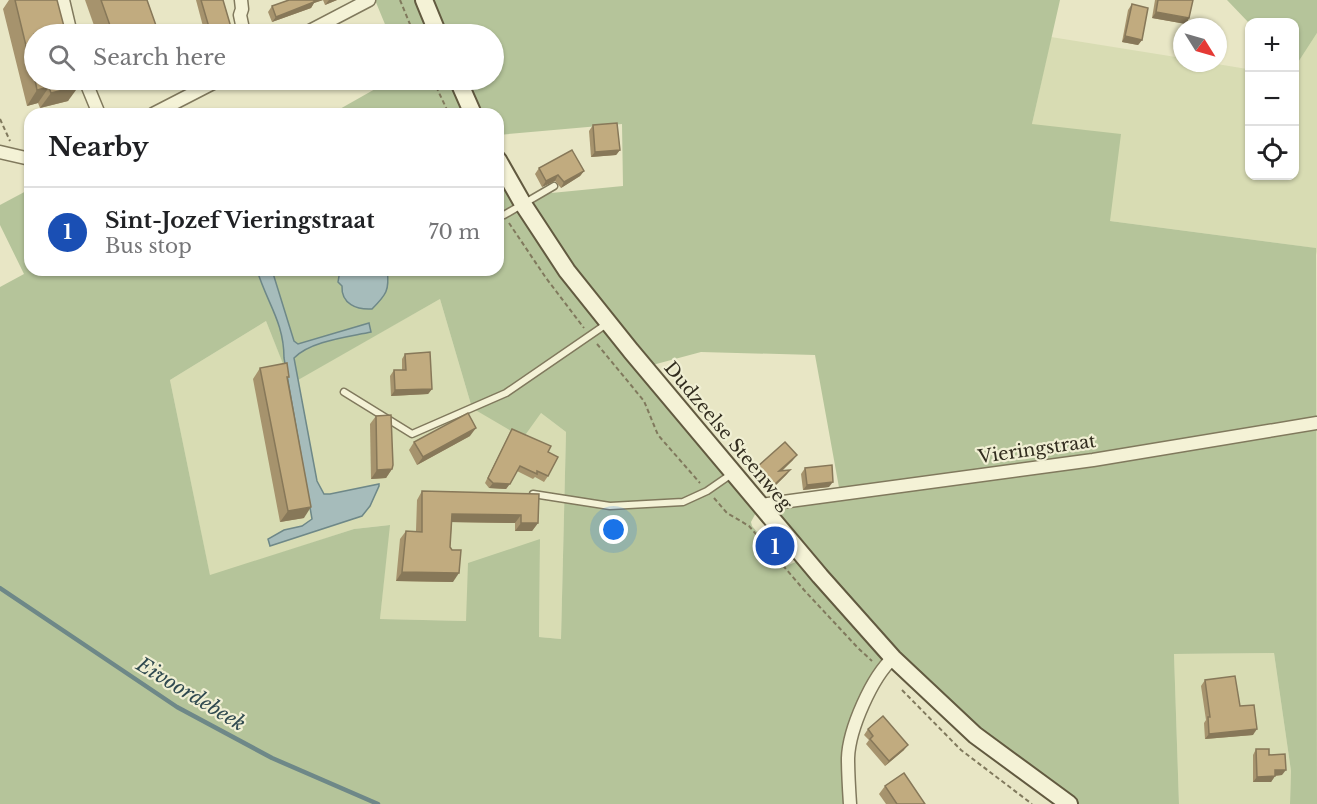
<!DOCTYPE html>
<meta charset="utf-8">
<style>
:root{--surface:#fff;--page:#f2f2f2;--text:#202124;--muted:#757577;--line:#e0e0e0;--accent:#874935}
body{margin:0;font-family:"Libre Baskerville",serif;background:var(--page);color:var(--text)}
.controls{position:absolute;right:18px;top:18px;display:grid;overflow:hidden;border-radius:12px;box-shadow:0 2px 4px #0004}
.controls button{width:54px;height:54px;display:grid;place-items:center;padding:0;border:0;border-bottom:2px solid var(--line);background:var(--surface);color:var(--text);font:30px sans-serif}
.compass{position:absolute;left:1173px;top:18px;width:54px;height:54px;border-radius:50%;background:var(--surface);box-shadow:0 2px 4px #0004;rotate:127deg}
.you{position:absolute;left:614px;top:530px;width:21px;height:21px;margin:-15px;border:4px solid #fff;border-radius:50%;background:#1a73e8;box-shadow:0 0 0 9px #1a73e833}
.badge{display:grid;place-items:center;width:39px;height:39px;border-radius:50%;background:var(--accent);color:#fff;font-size:20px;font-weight:700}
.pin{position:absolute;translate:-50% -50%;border:3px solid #fff;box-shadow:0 2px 6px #0006}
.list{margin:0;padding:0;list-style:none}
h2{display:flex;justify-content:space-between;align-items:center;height:78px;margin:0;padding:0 24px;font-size:26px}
h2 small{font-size:20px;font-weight:400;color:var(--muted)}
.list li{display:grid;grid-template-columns:39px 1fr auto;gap:18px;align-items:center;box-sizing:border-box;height:90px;padding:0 24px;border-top:2px solid var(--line)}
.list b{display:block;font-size:22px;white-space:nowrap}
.list p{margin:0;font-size:20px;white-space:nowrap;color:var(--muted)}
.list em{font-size:20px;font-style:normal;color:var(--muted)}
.icon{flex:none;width:33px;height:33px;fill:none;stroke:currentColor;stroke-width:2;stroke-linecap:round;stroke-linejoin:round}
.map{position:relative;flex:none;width:1317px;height:804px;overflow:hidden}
.search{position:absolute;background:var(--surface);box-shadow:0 2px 4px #0004;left:24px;top:24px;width:480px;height:66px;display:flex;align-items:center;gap:15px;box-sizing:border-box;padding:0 21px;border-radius:33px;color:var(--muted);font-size:22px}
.panel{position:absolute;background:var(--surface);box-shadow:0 2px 4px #0004;left:24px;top:108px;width:480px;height:168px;border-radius:18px}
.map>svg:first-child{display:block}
</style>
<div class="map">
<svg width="1317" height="804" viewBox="0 0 1317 804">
<rect width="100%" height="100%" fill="#e8e6c5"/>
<g fill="#d8dcb3">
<path d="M1317 33V255L1315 248 1110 221 1032 124 1051 37 1182 58V63H1211L1247 69 1249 56 1250 176H1294L1295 67Z"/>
<path d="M440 299 472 408 541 413 566 432 561 639 539 637 540 539 466 621 380 619 389 525 354 529 210 576 170 380 266 321 291 383Z"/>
<path d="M1274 653 1291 771 1290 804H1179L1174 654Z"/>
</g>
<g fill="#b5c49a" fill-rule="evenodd">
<path d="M375 0H1060L1032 124 1121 134 1110 221 1316 248 1317 804H1290L1291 771 1274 653 1174 654 1179 804H1069L975 735 760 505 751 522 752 526 786 566 798 561 882 658 855 728 850 804H0V287L24 274 0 225V205L30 189V270H498V160L523 204 541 194 623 186 622 124 498 135V114H331L391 80H494V34H389ZM440 299 472 408 523 438 541 413 566 432 561 639 539 637 540 539 468 563 466 621 380 619 390 525 354 529 210 575 170 380 266 321 291 384ZM701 352 815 355 840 493 760 504 645 367Z"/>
<path d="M1227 0H1317V33L1295 67 1294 22 1249 23Z"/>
</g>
<g fill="#a6bcbb" stroke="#6e8888" stroke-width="1.5">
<path d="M257 270H272L294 341 298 344 369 323 371 332C348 337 310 341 294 358L317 481 324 494H330L379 484V486L370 506 362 516 270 546 268 539 284 530 302 526 312 519 284 358C284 322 267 303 257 270Z"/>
<path d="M337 270H387C390 290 386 295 372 309 357 310 341 304 342 286L338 282 339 276Z"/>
</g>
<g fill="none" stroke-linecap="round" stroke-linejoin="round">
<path stroke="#6e8888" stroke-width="4.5" d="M0 588 177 707 272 758 378 804"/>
<g stroke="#80795d" stroke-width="9">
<g id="lane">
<path d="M504 215 554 186"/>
<path d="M344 392 412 434 506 393 608 323"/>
<path d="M533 494 610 506 683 502 707 491 733 473"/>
</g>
</g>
<g stroke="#80795d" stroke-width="15">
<g id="street">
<path d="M63 0 71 34"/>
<path d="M241 0 242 9 240 15 244 34"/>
<path d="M304 34 369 0"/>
<path d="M85 80 99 114"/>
<path d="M153 114 219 80"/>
<path d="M0 152 30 159"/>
<path d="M760 505 1093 460 1317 423"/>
<path d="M850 804C849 789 848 773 848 758 849 729 872 677 893 658"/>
</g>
</g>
<g stroke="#625a40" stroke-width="20">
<g id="secondary">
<path d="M424 0 438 34"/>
<path d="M458 80 473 114"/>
<path d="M498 160 523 204 567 271 631 351 820 576 893 658 975 735 1069 804"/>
</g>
</g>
<g stroke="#80795d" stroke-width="2" stroke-dasharray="4.5 3" stroke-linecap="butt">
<path d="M400 0 414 34"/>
<path d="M433 80 449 114"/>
<path d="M0 119 10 141"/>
<path d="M509 223 546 278 584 328"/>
<path d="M597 344 644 401 658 435 700 483"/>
<path d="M714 498 727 513 749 526 804 590 858 648 872 661"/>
<path d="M902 690 961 750 1032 804"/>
</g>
<use href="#lane" stroke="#f4f2d6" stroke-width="6"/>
<use href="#street" stroke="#f4f2d6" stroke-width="12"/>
<use href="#secondary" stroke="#f4f2d6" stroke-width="16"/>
</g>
<g fill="#a6936d">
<path d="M9 0H57L77 80 68 101 40 108 38 103 27 106 3 9Z"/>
<path d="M85 0H147L159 34H97Z"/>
<path d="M196 0H223L233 34H205Z"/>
<path d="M289 0H323L314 3 311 8 272 22 268 12 272 6Z"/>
<path d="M323 0H337L325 5Z"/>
<path d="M1155 0H1193L1189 18 1186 24 1152 18Z"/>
<path d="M1132 4 1142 40 1138 45 1122 42 1128 10Z"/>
<path d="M113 80H128L115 84Z"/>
<path d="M326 80H337L329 85Z"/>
<path d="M593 125 620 150 616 155 591 157 589 131Z"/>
<path d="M539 168 584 171 580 176 561 188 555 181 542 187 535 174Z"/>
<path d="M405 354 432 389 428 394 391 396 390 376 394 370H402V359Z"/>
<path d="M260 368 289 377 287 379 304 518 280 522 253 379Z"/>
<path d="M376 416 392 469 386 478 371 479 370 424Z"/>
<path d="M512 429 548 452V476L544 482 535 477 533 479 517 471 506 489 489 488 485 483 509 434Z"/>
<path d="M470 436 417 465 409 450 414 442Z"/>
<path d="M793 460 782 471 790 470 786 475 770 491 754 473 757 467Z"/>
<path d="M805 468 829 487 803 490 801 474Z"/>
<path d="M422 491 539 494 538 523 532 531H515V523L452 522 450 547 453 582 396 581 400 539 406 531H416L417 500Z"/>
<path d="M1205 680 1240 706 1253 735 1205 739 1204 723 1206 720 1201 686Z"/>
<path d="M868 729 904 750 885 766 866 744 869 740 864 735Z"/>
<path d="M1256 749 1269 755 1282 775 1275 776 1271 782H1253V755Z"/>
<path d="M885 786 925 804H886L879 794Z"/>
</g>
<g fill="#877859">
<path d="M313 0H323L314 3 311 8 272 22 276 17Z"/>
<path d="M329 0H337L325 5Z"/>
<path d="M1156 12 1189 18 1186 24 1152 18Z"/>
<path d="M1125 36 1142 40 1138 45 1122 42Z"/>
<path d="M118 80H128L115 84Z"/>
<path d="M332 80H337L329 85Z"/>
<path d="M79 86 68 101 40 108 51 93Z"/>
<path d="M49 87 38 103 27 106 37 90Z"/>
<path d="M620 150 616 155 591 157 595 152Z"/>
<path d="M584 171 580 176 561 188 564 182Z"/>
<path d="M558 175 555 181 542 187 546 181Z"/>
<path d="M432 389 428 394 391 396 395 390Z"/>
<path d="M476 428 470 436 417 465 423 457Z"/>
<path d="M797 455 793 460 775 477 779 471Z"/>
<path d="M392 469 386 478 371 479 377 470Z"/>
<path d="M790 470 786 475 770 491 774 485Z"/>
<path d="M833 482 829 487 803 490 807 485Z"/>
<path d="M493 483 510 484 506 489 489 488Z"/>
<path d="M311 507 304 518 280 522 288 511Z"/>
<path d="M452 514 521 515 515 523 446 522Z"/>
<path d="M521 523H538L532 531H515Z"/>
<path d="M402 572 459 573 453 582 396 581Z"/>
<path d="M1257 729 1253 735 1205 739 1209 734Z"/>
<path d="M908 745 904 750 885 766 889 761Z"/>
<path d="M1275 770H1286L1282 775 1271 776Z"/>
<path d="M1275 776 1271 782H1253L1257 777Z"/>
</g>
<g fill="#c1ab7f" stroke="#877859" stroke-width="1.5">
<path d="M15 0H57L66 34H34V79Z"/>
<path d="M101 0H147L159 34H113Z"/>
<path d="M201 0H223L233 34H211Z"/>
<path d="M289 0H314V2L276 17 272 6Z"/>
<path d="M1158 0H1193L1189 18 1156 12Z"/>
<path d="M1132 4 1148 8 1142 40 1125 36Z"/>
<path d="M352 28 355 34H340Z"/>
<path d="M35 80H77L79 86 51 93 49 87 37 90Z"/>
<path d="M617 123 620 150 595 152 593 125Z"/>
<path d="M572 150 584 171 564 182 558 175 546 181 539 168Z"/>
<path d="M430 352 432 389 395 390 394 370H406L405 354Z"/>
<path d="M287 363 289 377H287L311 507 288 511 260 368Z"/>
<path d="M468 413 476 428 423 457 414 442Z"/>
<path d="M391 415 393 465 392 469 377 470 376 416Z"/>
<path d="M512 429 551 446 548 452 558 457 548 476 537 471V474L520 466 510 484 493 483 488 478Z"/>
<path d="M785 442 797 455 779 471 790 470 774 485 757 467Z"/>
<path d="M832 465 833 482 807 485 805 468Z"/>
<path d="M422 491 539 494 538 523H521V515L452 514 450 547 452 550H461L459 573 402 572 406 531 422 532Z"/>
<path d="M1235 676 1240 706 1254 705 1257 729 1209 734 1208 717H1210L1205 680Z"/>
<path d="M883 716 908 745 889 761 870 739 873 736 868 729Z"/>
<path d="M1256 749H1269V755L1285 754 1286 770H1275V776L1257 777Z"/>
<path d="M904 773 925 804H897L885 786Z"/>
</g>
<g text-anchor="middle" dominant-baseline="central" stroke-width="4.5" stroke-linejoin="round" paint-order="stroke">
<g font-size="18" fill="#322d1f" stroke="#f0efd3">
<text transform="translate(728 436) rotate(50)">Dudzeelse Steenweg</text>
<text transform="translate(1037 449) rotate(-8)">Vieringstraat</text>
</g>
<g font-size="20" font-style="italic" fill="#304a50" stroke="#f0efd3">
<text transform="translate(191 694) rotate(31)">Eivoordebeek</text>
</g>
</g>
</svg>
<div class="controls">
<button>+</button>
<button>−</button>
<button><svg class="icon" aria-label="locate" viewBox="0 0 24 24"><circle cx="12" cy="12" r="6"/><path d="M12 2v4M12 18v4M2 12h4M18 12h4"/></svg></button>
</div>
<svg class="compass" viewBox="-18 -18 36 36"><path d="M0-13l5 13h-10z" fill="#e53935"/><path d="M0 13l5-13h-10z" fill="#757577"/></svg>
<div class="you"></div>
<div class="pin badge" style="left:775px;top:546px;background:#1a4fb4">1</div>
<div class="search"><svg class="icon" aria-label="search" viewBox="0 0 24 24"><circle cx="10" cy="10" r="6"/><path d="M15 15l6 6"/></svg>Search here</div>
<section class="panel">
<h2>Nearby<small></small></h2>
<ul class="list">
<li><span class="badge" style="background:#1a4fb4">1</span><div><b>Sint-Jozef Vieringstraat</b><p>Bus stop</p></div><em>70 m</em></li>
</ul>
</section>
</div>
